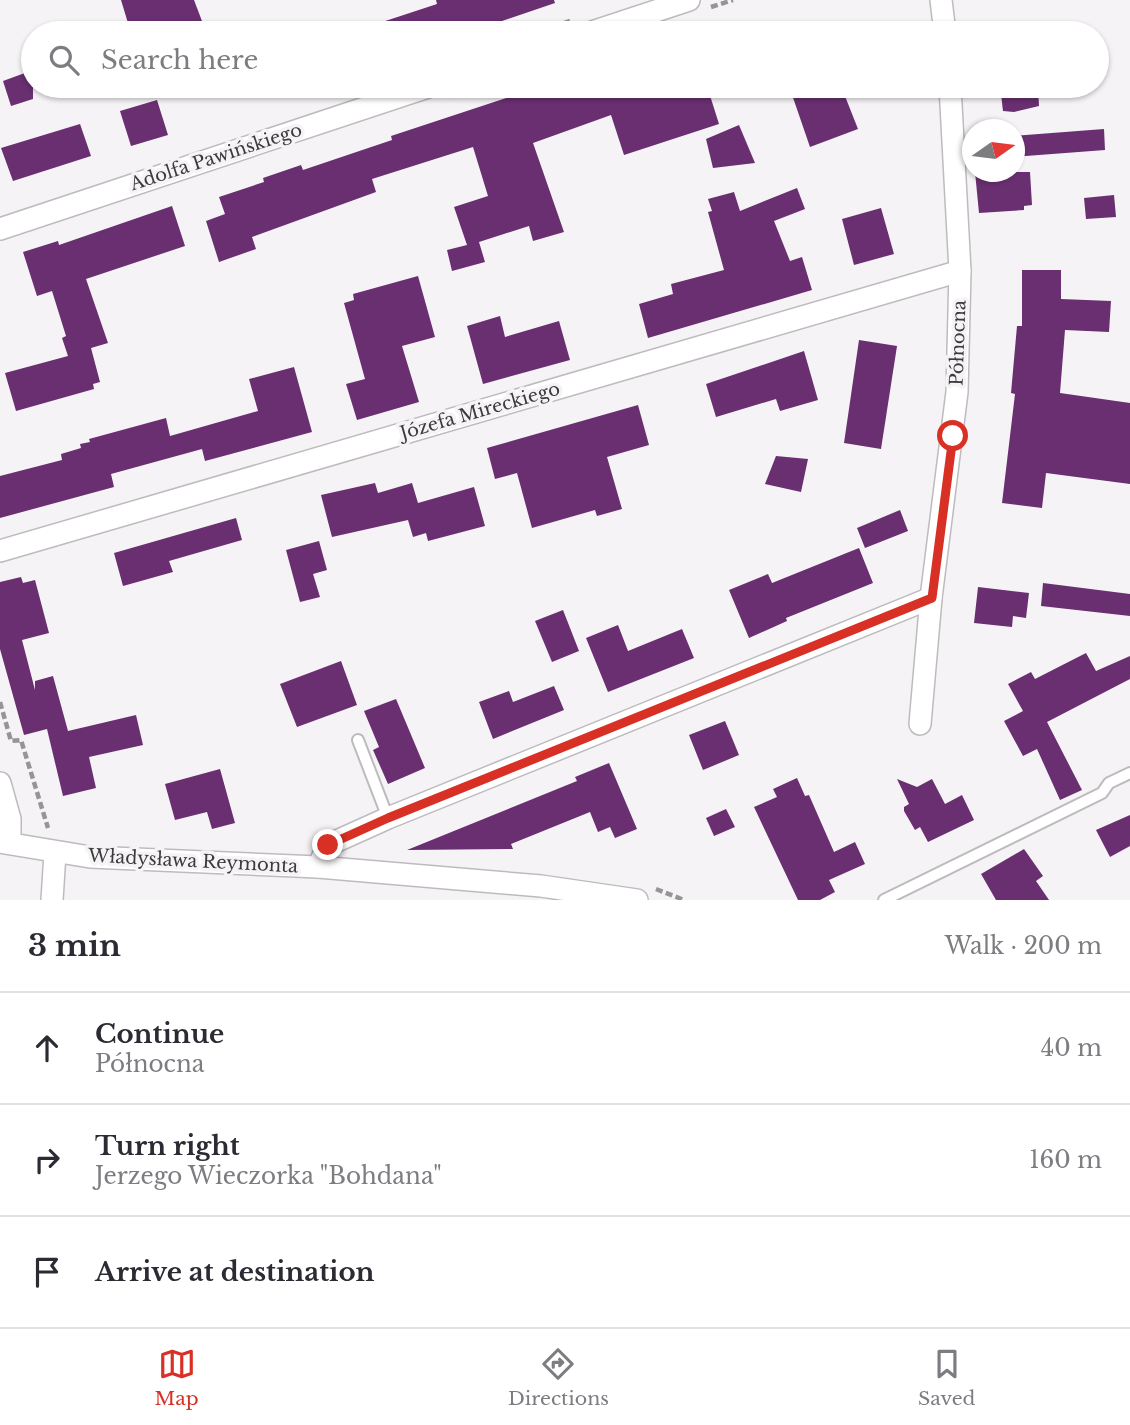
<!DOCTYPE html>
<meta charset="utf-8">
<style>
:root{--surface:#fff;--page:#f2f2f3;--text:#2b2b33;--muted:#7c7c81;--line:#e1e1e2;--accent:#d93025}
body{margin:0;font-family:"Libre Baskerville",serif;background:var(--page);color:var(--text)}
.compass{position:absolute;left:962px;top:119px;width:63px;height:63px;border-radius:50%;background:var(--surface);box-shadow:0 2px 5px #0004;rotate:76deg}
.stop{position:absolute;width:21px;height:21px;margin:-16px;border:5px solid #d93025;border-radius:50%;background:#fff}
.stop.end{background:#d93025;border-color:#fff;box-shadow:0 2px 7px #0008}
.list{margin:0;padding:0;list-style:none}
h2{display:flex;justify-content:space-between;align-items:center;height:91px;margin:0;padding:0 28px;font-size:30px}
h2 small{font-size:23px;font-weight:400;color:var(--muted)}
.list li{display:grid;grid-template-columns:46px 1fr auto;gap:21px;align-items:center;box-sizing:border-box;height:112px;padding:0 28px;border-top:2px solid var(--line)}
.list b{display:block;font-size:26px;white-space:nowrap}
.list p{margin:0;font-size:23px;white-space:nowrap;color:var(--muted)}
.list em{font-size:23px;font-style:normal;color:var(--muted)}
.icon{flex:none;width:38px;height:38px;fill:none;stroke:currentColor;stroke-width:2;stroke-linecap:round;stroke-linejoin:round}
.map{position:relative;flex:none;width:1130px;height:900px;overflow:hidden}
.search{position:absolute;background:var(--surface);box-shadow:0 2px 5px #0004;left:21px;right:21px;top:21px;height:77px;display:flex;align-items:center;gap:18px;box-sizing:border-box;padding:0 24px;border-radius:38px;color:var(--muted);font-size:26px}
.sheet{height:427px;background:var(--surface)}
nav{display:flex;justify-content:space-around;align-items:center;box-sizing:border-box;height:98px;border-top:2px solid var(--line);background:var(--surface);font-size:19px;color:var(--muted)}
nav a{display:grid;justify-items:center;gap:4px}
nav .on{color:var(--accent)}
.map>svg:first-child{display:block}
</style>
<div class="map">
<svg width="1130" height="900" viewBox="0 0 1130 900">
<rect width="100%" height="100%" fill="#f6f3f6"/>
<g fill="#692f70">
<path d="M121 0H194L205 29 194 33H131Z"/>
<path d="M436 0H554L555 3 467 33H362L361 29 437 4Z"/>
<path d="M33 70V99L11 106 3 81Z"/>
<path d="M543 86H707L719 124 624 155 611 115 533 143 564 232 533 241 529 226 479 242 485 262 452 271 447 250 467 245 454 207 488 196 473 147 372 179 376 192 252 237 256 249 219 262 206 221 225 214 219 197 264 182 263 178 301 165 303 170 392 140 391 136Z"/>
<path d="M789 86H841L858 129 810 147Z"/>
<path d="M1000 86H1038L1039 106 1014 112 1003 111Z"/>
<path d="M157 100 168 135 131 146 120 111Z"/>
<path d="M80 124 91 156 13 181 1 148Z"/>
<path d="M739 125 755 163 713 168 706 139Z"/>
<path d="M1104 129 1105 150 1014 157V136Z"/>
<path d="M975 172H1030L1032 205 1024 206V210L979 213Z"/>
<path d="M797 188 805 209 774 221 790 261 802 257 812 290 648 338 639 304 673 294 671 284 724 270 708 212 712 211 708 199 734 192 740 211Z"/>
<path d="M1114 195 1116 217 1086 219 1084 198Z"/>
<path d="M172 206 185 246 86 279 108 343 91 348 100 382 93 384 94 389 16 411 5 373 68 356 62 338 66 336 52 291 37 296 23 252 58 241 59 245Z"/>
<path d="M881 208 894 254 854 265 842 219Z"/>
<path d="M1022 270H1061V299L1111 301 1109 332 1065 330 1060 393 1130 403V484L1046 473 1042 508 1002 503 1015 394 1011 393 1017 326H1022Z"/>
<path d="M418 276 435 337 402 346 419 402 357 420 346 384 365 379 344 303 354 300 353 294Z"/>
<path d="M500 316 505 337 559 321 570 360 483 384 467 326Z"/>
<path d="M859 340 897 346 881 449 844 443Z"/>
<path d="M804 351 818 400 780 411 776 399 716 417 706 384Z"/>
<path d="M294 367 312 432 205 461 202 449 111 474 114 487 0 518V476L62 460 61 454 81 448 80 444 90 442 89 439 166 418 170 436 258 411 249 379Z"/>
<path d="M638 405 649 445 607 457 622 509 597 516 595 510 532 528 517 473 495 479 487 448Z"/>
<path d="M776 456 808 459 801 492 765 484Z"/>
<path d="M375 483 378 493 412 483 418 503 474 487 485 526 428 541 426 533 413 537 408 520 332 537 321 495Z"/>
<path d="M900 510 908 531 865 548 857 528Z"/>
<path d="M236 518 242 540 169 561 173 572 123 586 114 553Z"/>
<path d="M319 541 327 570 313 574 320 597 300 602 286 550Z"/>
<path d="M859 548 873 583 786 618 787 621 749 638 729 590 768 574 772 583Z"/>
<path d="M21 577 23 583 35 580 49 633 22 640 35 690V681L53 676 68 731 136 715 143 745 89 757 96 788 63 796 47 729 24 735 0 649V582Z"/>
<path d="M1043 583 1130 594V616L1041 606Z"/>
<path d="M978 587 1029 593 1026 618 1013 616 1012 627 974 623Z"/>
<path d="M563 610 579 651 552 662 535 621Z"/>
<path d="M618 625 628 651 682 629 694 658 608 692 586 638Z"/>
<path d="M1086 653 1096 671 1130 656V679L1047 722 1082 790 1060 800 1037 749 1023 756 1004 721 1023 711 1008 684 1031 672 1035 679Z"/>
<path d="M341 661 357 705 297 727 280 684Z"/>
<path d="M554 686 564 710 493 739 479 702 509 691 513 702Z"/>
<path d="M396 699 425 768 388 784 373 750 379 747 364 711Z"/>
<path d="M725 721 739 755 703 770 689 735Z"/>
<path d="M609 763 637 829 615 838 610 827 598 832 590 812 511 844 513 849 407 850 577 781 575 777Z"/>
<path d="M220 769 235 823 212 829 207 812 175 820 165 784Z"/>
<path d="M797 778 805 796 809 795 834 852 855 842 865 864 829 880 835 892 820 900H798L754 807 777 797 773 789Z"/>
<path d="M897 779 917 787 932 779 945 804 962 795 974 820 928 842 920 827 915 830 904 811V807L909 804Z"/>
<path d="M726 809 735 827 714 836 706 818Z"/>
<path d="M1130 815V846L1110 857 1096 830Z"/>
<path d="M1024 849 1043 876 1036 881 1049 900H996L981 874Z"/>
</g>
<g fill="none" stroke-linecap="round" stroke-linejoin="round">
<g stroke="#bebbbe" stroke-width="14">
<g id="service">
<path d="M358 740 388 818"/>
<path d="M884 900 1102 793 1109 783 1130 773"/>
</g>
</g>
<g stroke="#bebbbe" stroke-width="24">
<g id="minor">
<path d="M941 0 945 33"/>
<path d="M589 33 689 0"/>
<path d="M0 229 431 86"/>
<path d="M0 551 960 271"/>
<path d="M920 724 931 598 957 392 960 271 950 86"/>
<path d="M0 783 10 819V843"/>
<path d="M0 842 90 857 318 867 541 886 637 900"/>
<path d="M318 867 328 845 388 818 931 598"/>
<path d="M52 900 55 853"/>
</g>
</g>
<g stroke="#969496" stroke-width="4.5" stroke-dasharray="7 3.5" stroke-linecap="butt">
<path d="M711 7 733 0"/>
<path d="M534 33 570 21"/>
<path d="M452 96 481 86"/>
<path d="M0 702 11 741 21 740 48 828"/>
<path d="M656 889 684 900"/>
</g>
<use href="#service" stroke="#fff" stroke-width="10"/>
<use href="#minor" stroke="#fff" stroke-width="21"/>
</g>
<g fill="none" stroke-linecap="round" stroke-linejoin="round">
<path stroke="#d93025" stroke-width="9" d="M328 845 388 818 932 598 953 436"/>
</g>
<g text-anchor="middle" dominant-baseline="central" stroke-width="7" stroke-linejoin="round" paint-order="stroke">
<g font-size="18" fill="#3c3b3c" stroke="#f6f3f6">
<text transform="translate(216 157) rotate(-18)">Adolfa Pawińskiego</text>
<text transform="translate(958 343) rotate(-88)">Północna</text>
<text transform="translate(480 411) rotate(-16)">Józefa Mireckiego</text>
<text transform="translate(193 861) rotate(3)">Władysława Reymonta</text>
</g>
</g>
</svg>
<svg class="compass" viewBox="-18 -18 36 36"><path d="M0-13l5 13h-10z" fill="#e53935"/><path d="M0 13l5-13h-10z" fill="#7c7c81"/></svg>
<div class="stop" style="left:953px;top:436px"></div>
<div class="stop end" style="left:328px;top:845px"></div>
<div class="search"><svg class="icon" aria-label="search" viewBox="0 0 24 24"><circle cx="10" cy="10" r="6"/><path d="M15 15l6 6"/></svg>Search here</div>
</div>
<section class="sheet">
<h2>3 min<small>Walk · 200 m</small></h2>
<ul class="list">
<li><svg class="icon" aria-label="ahead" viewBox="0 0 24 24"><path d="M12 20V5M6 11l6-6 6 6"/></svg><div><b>Continue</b><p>Północna</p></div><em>40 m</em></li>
<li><svg class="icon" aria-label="right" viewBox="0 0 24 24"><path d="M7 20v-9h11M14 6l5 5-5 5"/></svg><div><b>Turn right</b><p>Jerzego Wieczorka &quot;Bohdana&quot;</p></div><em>160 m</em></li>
<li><svg class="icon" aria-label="arrive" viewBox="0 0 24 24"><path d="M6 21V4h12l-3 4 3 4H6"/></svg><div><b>Arrive at destination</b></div></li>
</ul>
</section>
<nav>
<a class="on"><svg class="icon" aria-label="map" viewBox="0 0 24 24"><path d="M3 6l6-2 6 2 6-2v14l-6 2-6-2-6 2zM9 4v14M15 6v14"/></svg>Map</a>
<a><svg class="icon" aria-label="directions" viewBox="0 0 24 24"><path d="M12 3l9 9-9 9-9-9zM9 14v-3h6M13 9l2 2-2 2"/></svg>Directions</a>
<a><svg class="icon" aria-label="saved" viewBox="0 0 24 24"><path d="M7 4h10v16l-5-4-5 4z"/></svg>Saved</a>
</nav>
